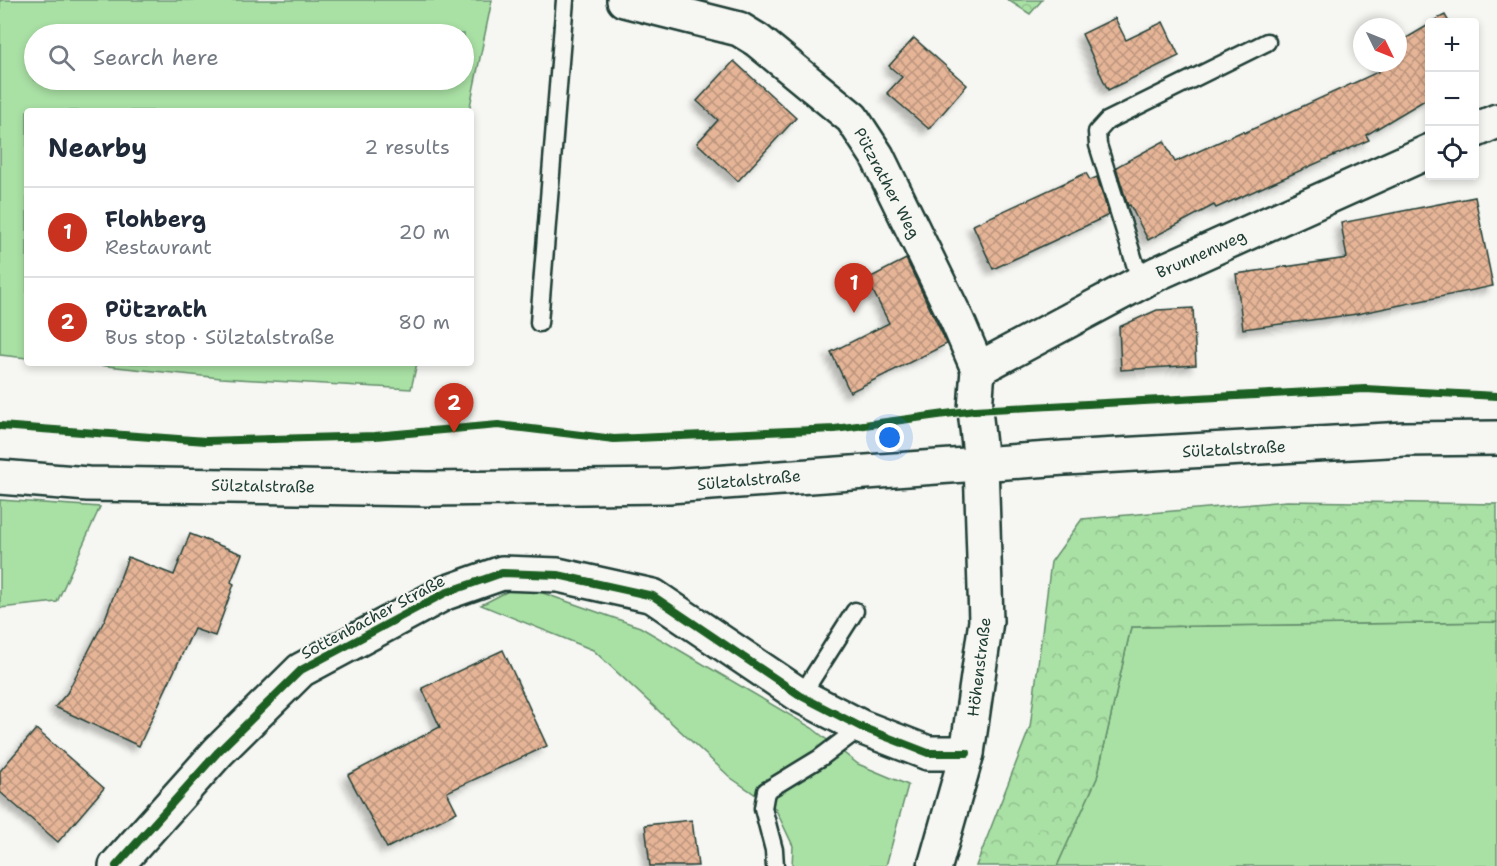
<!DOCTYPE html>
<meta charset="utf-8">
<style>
:root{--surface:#fff;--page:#f6f6f7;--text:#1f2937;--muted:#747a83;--line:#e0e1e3;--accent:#c8321e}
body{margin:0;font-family:"Shantell Sans",sans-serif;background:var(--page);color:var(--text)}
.controls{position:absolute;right:18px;top:18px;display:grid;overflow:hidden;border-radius:6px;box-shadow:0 3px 9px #0003}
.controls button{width:54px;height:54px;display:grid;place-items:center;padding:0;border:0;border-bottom:2px solid var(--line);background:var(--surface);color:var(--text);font:30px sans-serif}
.compass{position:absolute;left:1353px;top:18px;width:54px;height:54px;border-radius:50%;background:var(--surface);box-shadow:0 3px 9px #0003;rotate:133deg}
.you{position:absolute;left:890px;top:438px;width:21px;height:21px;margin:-15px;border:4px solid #fff;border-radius:50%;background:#1a73e8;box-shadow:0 0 0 9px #1a73e833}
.badge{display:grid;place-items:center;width:39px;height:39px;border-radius:50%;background:var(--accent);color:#fff;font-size:20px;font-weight:700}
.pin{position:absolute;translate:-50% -50px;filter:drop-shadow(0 2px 3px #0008)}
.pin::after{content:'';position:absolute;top:32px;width:21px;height:18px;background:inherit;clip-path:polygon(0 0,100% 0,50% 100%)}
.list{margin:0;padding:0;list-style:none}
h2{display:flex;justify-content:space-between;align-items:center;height:78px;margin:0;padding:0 24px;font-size:26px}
h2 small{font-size:20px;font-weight:400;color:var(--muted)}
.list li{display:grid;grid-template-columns:39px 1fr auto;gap:18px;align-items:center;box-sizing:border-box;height:90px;padding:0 24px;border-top:2px solid var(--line)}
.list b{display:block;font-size:22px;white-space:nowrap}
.list p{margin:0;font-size:20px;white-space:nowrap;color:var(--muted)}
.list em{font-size:20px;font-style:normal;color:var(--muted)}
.icon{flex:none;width:33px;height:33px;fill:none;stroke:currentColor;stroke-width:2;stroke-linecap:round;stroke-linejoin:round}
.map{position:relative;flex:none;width:1497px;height:866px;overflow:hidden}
.search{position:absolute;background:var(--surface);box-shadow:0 3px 9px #0003;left:24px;top:24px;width:450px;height:66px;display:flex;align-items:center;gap:15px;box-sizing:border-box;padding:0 21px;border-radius:33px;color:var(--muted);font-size:22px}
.panel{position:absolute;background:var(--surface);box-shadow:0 3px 9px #0003;left:24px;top:108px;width:450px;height:258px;border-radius:6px}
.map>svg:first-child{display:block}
</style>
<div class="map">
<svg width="1497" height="866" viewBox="0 0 1497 866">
<defs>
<pattern id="forest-crowns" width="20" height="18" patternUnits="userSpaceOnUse" patternTransform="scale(1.5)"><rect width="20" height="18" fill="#a9e0a4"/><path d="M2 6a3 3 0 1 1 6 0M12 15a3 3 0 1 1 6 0" fill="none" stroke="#91c18e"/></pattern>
<pattern id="building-cross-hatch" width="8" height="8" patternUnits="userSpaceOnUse" patternTransform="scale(1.5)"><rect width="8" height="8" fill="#e6b597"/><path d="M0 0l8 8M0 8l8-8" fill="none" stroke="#ba947c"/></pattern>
<filter id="shadow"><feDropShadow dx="-5.5" dy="5.5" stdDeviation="3" flood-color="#0004"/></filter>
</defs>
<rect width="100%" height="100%" fill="#f6f6f2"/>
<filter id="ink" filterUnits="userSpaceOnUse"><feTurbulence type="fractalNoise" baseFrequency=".0167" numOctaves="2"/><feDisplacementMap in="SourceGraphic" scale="12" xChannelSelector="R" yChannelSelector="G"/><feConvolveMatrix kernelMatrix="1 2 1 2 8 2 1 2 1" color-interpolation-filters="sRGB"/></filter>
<g filter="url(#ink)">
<g fill="#a9e0a4" stroke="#648e6c" stroke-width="1.5" fill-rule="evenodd">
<path d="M0 0H492L469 111H27V358L0 355ZM464 34V80H34V34Z"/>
<path d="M78 363H417L411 389 221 378Z"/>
<path d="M0 500 100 507 57 602 0 608Z"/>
<path d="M520 585 640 627 812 728 858 764 908 785 886 866H792L793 846 775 808 731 778 593 650 481 605Z"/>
<path d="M1497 622V866H1057L1097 778 1131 627Z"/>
</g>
<g fill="url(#forest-crowns)" stroke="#648e6c" stroke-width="1.5">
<path d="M1008 0H1042L1030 14Z"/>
<path d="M1287 501 1497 504V622L1131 627 1097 778 1057 866H976L1030 727 1051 562 1082 519Z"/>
</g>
<g fill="url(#building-cross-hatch)" stroke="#1f3d34" stroke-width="1.5" filter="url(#shadow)">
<path d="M1445 15 1449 22H1431Z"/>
<path d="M1115 18 1126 40 1163 22 1179 56 1108 90 1082 34Z"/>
<path d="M1430 24V97L1366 135 1369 140 1216 208 1214 205 1148 240 1130 205 1128 206 1116 167 1164 141 1175 162 1243 131 1244 133 1378 72 1373 63H1398V43Z"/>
<path d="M914 38 967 85 929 129 887 93 902 77 889 66Z"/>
<path d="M734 61 796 118 738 181 697 143 718 120 697 101Z"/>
<path d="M1086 173 1090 180 1097 177 1109 215 993 269 973 225Z"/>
<path d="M1475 197 1493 286 1357 314 1243 329 1236 274 1347 258 1341 223Z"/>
<path d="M906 259 947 344 850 392 831 352 889 323 867 279Z"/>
<path d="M1193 308 1196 365 1121 370 1119 327 1157 310Z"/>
<path d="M190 534 242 554 231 582 234 584 215 636 194 629 139 746 55 707 67 693 105 619 128 557 174 575Z"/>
<path d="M503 650 547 746 447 792 457 812 387 848 348 775 440 727 422 688Z"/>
<path d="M36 729 104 788 58 842 0 792V771Z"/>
<path d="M692 820 698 866H650L645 825Z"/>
</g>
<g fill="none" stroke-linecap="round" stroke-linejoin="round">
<g stroke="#1f3d34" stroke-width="21">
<g id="lane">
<path d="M1141 283 1098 145 1097 132 1107 121 1267 42"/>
<path d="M539 323 565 0"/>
<path d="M801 696 855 611"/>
<path d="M775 866 774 850 763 808 766 791 820 758 861 727"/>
</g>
</g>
<g stroke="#1f3d34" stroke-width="38">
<g id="street">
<path d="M624 0 739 29 757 40 852 118 877 156 957 320 978 369 975 410 981 463"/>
<path d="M1474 131 1497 121"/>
<path d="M978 369 1156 274 1430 151"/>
<path d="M116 866 218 752 301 670 445 593 502 573 558 575 653 596 801 696 861 727 928 753H967"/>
</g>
</g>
<g stroke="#1f3d34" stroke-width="38">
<g id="secondary">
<path d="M0 477 88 484 428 489 669 486 1064 458 1405 439 1497 438"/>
<path d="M935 866 967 753 986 621 981 463"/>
</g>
</g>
<use href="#lane" stroke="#f6f6f2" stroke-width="16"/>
<use href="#street" stroke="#f6f6f2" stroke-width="33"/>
<use href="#secondary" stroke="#f6f6f2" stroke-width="33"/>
<g stroke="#f6f6f2" stroke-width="11">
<g id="cycleway">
<path d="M0 426 206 441 375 436 498 425 614 439 835 429 975 410 1365 389 1497 396"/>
<path d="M116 866 218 752 301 670 445 593 502 573 558 575 653 596 801 696 861 727 928 753H967"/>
</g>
</g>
<use href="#cycleway" stroke="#1b5e20" stroke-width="8"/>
</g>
</g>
<g text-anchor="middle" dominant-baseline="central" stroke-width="4.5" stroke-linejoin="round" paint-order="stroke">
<g font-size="16" fill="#1f3d34" stroke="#f6f6f2">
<text transform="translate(887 183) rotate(62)">Pützrather Weg</text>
<text transform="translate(1201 254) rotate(-24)">Brunnenweg</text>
<text transform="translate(1234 449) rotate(-3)">Sülztalstraße</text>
<text transform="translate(749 480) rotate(-5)">Sülztalstraße</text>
<text transform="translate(263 486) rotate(1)">Sülztalstraße</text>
<text transform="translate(373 617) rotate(-28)">Sottenbacher Straße</text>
<text transform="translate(979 667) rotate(-83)">Höhenstraße</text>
</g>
</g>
</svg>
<div class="controls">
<button>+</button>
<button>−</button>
<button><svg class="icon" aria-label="locate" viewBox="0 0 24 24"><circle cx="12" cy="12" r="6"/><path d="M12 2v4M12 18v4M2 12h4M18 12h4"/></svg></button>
</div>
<svg class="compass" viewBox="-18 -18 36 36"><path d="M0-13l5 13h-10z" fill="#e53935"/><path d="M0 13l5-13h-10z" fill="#747a83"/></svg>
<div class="you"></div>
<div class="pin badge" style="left:854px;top:313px">1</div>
<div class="pin badge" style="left:454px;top:433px">2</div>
<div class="search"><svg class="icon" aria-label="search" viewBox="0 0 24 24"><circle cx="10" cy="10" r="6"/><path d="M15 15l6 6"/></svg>Search here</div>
<section class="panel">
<h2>Nearby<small>2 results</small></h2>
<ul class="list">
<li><span class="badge">1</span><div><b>Flohberg</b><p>Restaurant</p></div><em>20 m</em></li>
<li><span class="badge">2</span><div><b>Pützrath</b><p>Bus stop · Sülztalstraße</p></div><em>80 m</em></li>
</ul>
</section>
</div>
